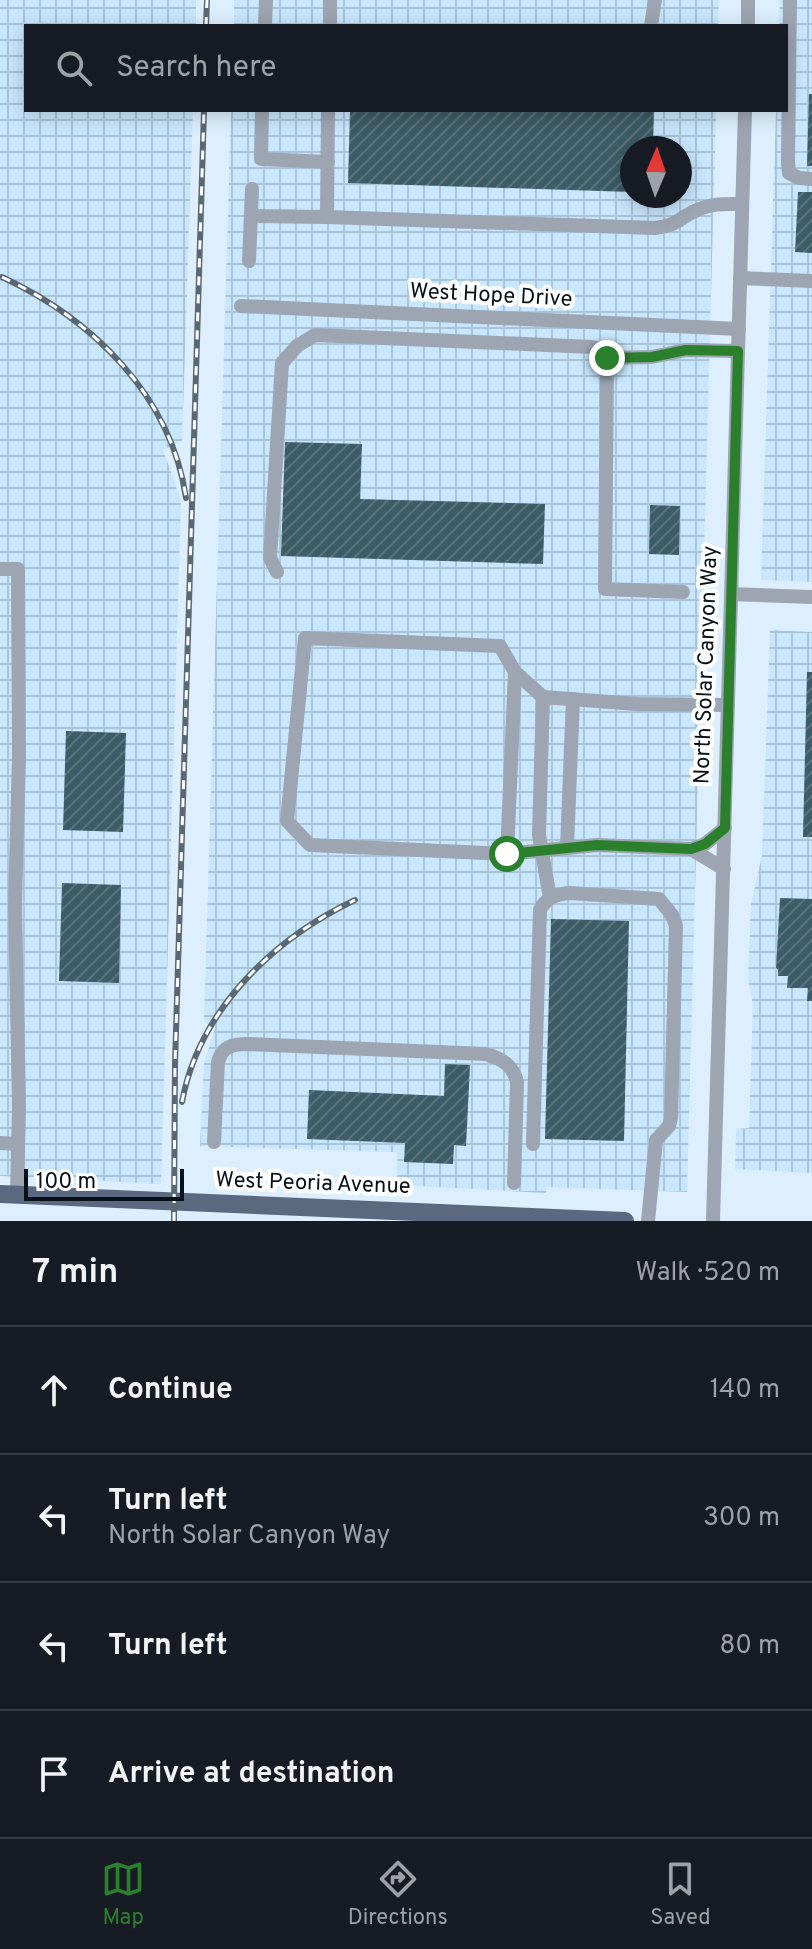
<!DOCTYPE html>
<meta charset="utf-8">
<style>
:root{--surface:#171b24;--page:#242831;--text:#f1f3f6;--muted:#9ea1a6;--line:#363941;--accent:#2b802e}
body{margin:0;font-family:Overpass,sans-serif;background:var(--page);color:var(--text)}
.compass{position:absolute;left:620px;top:136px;width:72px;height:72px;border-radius:50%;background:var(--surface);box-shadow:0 4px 20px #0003;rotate:2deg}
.scale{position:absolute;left:24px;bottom:20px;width:160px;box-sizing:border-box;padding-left:8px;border:4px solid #061119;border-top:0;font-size:22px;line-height:28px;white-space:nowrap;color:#061119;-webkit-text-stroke:6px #fff;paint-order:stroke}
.stop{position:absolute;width:24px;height:24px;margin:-18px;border:6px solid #2b802e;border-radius:50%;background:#fff}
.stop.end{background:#2b802e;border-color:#fff;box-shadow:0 2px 8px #0008}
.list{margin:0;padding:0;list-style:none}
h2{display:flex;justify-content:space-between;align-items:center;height:104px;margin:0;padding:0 32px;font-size:34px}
h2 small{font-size:26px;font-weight:400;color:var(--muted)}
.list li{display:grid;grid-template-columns:52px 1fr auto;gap:24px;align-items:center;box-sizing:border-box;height:128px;padding:0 32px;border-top:2px solid var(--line)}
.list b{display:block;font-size:30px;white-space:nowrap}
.list p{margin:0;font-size:26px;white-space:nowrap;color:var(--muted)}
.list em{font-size:26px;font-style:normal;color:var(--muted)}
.icon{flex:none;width:44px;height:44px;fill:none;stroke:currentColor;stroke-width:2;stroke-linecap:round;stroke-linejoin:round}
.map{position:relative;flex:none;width:812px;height:1221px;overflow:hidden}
.search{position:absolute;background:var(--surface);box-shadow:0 4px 20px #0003;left:24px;right:24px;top:24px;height:88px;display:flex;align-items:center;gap:20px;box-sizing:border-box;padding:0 28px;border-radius:0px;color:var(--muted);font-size:30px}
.sheet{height:616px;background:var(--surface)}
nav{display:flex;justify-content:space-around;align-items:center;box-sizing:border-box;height:112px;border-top:2px solid var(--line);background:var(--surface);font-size:22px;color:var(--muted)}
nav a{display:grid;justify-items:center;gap:4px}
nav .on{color:var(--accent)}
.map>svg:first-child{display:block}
</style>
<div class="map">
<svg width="812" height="1221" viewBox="0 0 812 1221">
<defs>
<pattern id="industrial-grid" width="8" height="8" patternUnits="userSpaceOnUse" patternTransform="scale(2)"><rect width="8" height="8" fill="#c8e6fd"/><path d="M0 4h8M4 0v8" fill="none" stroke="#aac4d8"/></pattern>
<pattern id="building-hatch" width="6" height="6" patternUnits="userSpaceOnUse" patternTransform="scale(2)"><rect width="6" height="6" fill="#3c5c67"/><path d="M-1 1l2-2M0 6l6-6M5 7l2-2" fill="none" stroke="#5a737c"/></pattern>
</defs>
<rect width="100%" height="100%" fill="#ddeffe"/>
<g fill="url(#industrial-grid)" fill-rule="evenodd">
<path d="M0 0H196V26H26V110H193L182 441 163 450 181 500 161 1184 0 1176Z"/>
<path d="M234 0H719L718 26H234Z"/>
<path d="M780 0H812V582L761 580 776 110H786V26H779Z"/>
<path d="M231 110H716L687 1192 547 1187 546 1193 397 1185V1152L200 1146 204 1063 215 1028 204 1021ZM632 148H680V196H632Z"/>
<path d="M770 630 812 632V1173L735 1169 736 1129 749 1128 753 1005 748 980 751 904 762 856Z"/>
</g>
<g fill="url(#building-hatch)">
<path d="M809 94H812V166H807Z"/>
<path d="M350 110H654L653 148H632V192L348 183Z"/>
<path d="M798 192H812V253L795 252Z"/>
<path d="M285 442 362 444 360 499 545 504 543 564 281 556Z"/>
<path d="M650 505 680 506 679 555 649 554Z"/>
<path d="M807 672H812V837H803Z"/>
<path d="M66 731 126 733 123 832 63 830Z"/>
<path d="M62 883 121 885 119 983 59 981Z"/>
<path d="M780 898 812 899V1001H807L808 988H787L788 976H778V969L776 968Z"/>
<path d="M551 919 629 921 624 1141 545 1139Z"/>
<path d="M445 1064 470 1065 466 1146 454 1145 453 1164 404 1162 405 1143 307 1139 309 1090 444 1096Z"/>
</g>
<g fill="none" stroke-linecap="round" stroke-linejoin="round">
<g stroke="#9da5b2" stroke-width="14">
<path d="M790 0 788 162 789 173 799 178 812 179"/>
<path d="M265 26 266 0"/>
<path d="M330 26V0"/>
<path d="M651 26 655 0"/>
<path d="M748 26V0"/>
<path d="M262 110 261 159 328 162"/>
<path d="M328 110 327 217 655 228C680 225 678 218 697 210 712 203 726 204 742 204"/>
<path d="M251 216 327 217"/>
<path d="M249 261 252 189"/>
<path d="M740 278 812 281"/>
<path d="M241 306 739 329"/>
<path d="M607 358 652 357 686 350 738 351"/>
<path d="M0 569H18L19 755 15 905 19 1106 17 1195"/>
<path d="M277 572 270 558 282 363 297 346 315 335 592 347 600 349 607 358 605 589 683 592"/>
<path d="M731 594 812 597"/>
<path d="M515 672 543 697"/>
<path d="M567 847 573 699"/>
<path d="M507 854 515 672 500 646 305 638 287 821 310 845 507 854 597 845 691 849"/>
<path d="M724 869 691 849 705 844 725 828"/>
<path d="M550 898 539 835 543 697 637 704 728 705"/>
<path d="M214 1142 218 1062C222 1046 233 1044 248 1044L486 1054C502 1059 513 1065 517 1082L514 1183"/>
<path d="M0 1143 17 1144"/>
<path d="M533 1144 540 910C546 897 557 894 570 893L659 899 672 915 676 926 671 1118 669 1126 656 1140 648 1221"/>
<path d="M713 1221 745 110"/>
</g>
<path stroke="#5b6980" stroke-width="18" d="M0 1194 625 1221"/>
<g stroke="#5a6873" stroke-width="6">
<g id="rail">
<path d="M206 26 207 0"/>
<path d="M2 277C92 319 171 395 186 498"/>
<path d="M182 1102C199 1010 273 939 355 900"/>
<path d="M174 1221 175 1064 204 110"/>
</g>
</g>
<use href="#rail" stroke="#fff" stroke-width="3" stroke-dasharray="9" stroke-linecap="butt"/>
</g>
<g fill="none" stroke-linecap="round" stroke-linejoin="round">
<path stroke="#2b802e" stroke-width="10" d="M507 854 597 845 691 849 705 844 725 828 738 351 686 350 652 357 607 358"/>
</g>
<g text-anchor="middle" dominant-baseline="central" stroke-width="8" stroke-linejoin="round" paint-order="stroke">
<g font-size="22" fill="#061119" stroke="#fff">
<text transform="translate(491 296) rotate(3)">West Hope Drive</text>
<text transform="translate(707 665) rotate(-88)">North Solar Canyon Way</text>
<text transform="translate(313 1184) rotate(2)">West Peoria Avenue</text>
</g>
</g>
</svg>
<svg class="compass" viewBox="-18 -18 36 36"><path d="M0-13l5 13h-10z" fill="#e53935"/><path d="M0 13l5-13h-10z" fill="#9ea1a6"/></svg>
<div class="scale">100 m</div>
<div class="stop" style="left:507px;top:854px"></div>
<div class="stop end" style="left:607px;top:358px"></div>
<div class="search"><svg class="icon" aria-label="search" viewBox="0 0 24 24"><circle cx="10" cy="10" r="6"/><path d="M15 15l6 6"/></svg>Search here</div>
</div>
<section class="sheet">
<h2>7 min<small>Walk · 520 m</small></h2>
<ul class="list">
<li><svg class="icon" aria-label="ahead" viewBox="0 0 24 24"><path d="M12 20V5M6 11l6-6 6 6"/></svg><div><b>Continue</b></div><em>140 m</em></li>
<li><svg class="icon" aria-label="left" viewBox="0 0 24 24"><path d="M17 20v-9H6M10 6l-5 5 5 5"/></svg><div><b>Turn left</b><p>North Solar Canyon Way</p></div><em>300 m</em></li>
<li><svg class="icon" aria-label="left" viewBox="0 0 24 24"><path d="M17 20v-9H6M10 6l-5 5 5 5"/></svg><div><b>Turn left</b></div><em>80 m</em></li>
<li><svg class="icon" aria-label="arrive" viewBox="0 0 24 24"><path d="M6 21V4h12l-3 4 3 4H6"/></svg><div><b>Arrive at destination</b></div></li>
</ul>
</section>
<nav>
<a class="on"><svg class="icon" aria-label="map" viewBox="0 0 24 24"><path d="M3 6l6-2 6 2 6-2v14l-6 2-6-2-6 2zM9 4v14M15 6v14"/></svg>Map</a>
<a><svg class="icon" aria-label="directions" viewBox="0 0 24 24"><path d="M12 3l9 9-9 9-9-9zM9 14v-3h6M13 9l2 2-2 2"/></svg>Directions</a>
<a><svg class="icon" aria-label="saved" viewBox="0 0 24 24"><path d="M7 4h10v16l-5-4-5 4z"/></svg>Saved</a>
</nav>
